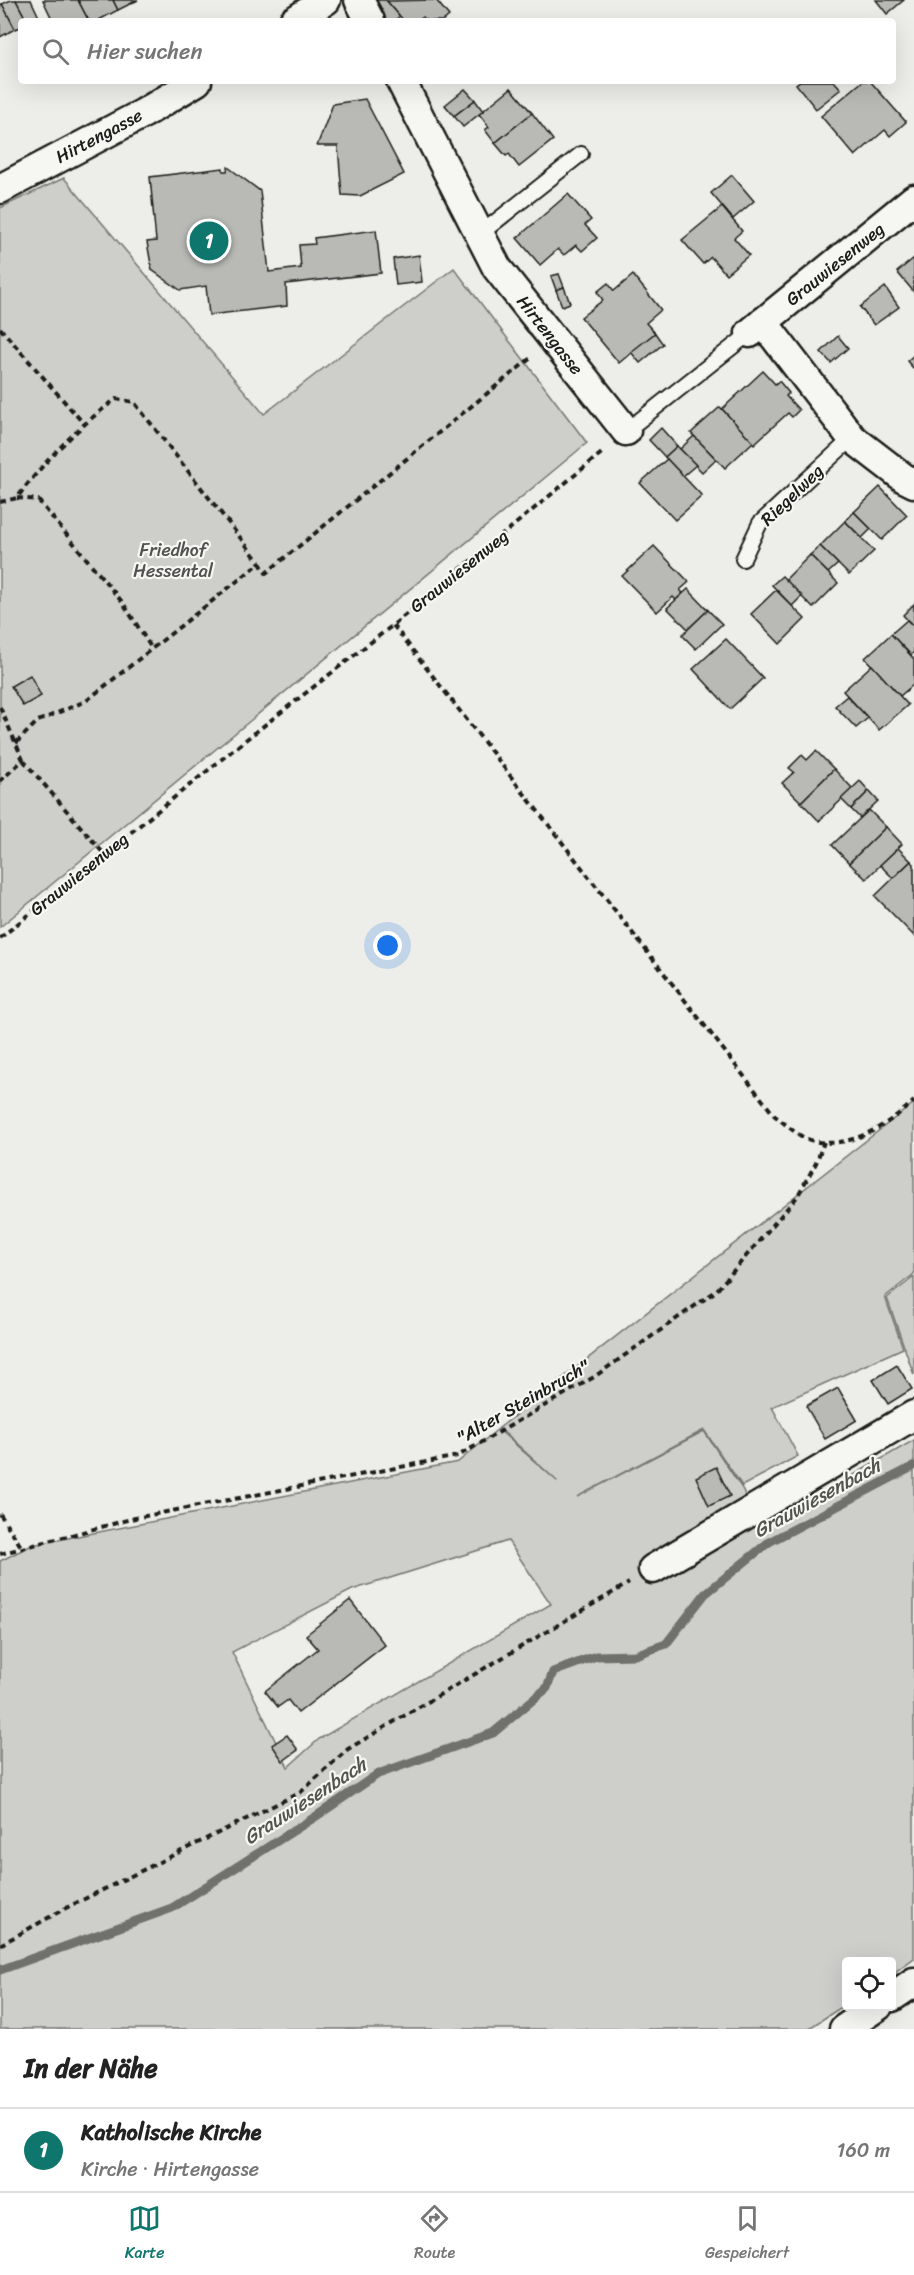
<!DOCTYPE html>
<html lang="de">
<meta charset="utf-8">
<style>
:root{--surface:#fff;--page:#f2f2f2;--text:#222;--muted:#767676;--line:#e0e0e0;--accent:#0f766e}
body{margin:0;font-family:Sriracha,sans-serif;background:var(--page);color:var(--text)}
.controls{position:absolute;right:18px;bottom:18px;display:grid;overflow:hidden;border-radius:6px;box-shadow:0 6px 24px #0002}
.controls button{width:54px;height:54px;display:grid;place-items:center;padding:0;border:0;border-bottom:2px solid var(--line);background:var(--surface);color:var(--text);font:30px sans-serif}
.you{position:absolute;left:388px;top:946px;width:21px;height:21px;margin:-15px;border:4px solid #fff;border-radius:50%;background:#1a73e8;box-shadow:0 0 0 9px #1a73e833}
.badge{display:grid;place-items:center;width:39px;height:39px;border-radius:50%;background:var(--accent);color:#fff;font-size:20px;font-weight:700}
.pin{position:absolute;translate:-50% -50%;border:3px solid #fff;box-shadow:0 2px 6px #0006}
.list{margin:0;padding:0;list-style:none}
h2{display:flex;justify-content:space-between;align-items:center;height:78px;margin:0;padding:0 24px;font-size:26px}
h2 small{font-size:20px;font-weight:400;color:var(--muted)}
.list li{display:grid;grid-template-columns:39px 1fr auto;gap:18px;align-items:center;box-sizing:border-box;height:84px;padding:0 24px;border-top:2px solid var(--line)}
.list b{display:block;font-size:22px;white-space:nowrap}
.list p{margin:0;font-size:20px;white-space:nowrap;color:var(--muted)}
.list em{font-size:20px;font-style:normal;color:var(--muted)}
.icon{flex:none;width:33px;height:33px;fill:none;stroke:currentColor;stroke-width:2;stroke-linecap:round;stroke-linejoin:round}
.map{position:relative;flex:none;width:914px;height:2029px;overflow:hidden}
.search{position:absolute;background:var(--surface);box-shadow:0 6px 24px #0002;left:18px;right:18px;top:18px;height:66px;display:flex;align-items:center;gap:15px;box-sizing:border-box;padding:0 21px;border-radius:6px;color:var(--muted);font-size:22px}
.sheet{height:162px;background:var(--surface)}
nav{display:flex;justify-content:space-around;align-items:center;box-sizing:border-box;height:84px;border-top:2px solid var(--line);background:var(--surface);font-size:16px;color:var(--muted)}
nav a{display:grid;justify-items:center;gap:3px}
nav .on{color:var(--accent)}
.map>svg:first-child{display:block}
</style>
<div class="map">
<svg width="914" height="2029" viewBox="0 0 914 2029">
<rect width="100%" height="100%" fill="#edede9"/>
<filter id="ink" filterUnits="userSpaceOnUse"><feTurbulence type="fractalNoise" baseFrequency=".0167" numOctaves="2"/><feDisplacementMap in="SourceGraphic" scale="12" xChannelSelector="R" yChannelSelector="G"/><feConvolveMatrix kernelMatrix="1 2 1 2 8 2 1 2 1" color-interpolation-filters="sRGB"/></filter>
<g filter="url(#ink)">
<g fill="#cececb" stroke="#757574" stroke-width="1.5" fill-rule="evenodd">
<path d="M64 178 264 414 454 268 587 443 0 927V208Z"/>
<path d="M914 1103V1274L885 1297 903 1348 772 1407 798 1456 742 1486 704 1430 577 1497 704 1431 741 1487 764 1527 914 1440V1958L892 1974V1962H846V2004L808 2029H0V1561L32 1545 458 1462 498 1429 558 1482 499 1428ZM508 1541 551 1604 319 1739 288 1767 232 1652 352 1590Z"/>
<path d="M914 1277V1375L887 1298Z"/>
</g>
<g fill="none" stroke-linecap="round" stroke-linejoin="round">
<path stroke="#6f6f6d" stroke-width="9" d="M0 1970 172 1908 315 1817 378 1774 493 1733 547 1688 553 1672 596 1656 635 1655 666 1644 705 1594 769 1542 914 1466"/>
</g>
<g fill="#b9b9b6" stroke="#1c1c1c" stroke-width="1.5">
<path d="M11 0H16L27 21H21V27L15 29 2 4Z"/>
<path d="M16 0H31L39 17 27 21Z"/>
<path d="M43 0H78L89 21H53Z"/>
<path d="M78 0H113L118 10 97 21H89Z"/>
<path d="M113 0H138L118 10Z"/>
<path d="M376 0H386L400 16 394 21H386L372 4Z"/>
<path d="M436 0 449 16 443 21H427L423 17 418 21H404L387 1Z"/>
<path d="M876 0H904L887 14Z"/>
<path d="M2 4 15 29 0 37V5Z"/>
<path d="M800 81H834L841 89 816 109 796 84Z"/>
<path d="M863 81H870L906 122 890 136 885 130 855 156 821 116Z"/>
<path d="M511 88 532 113 495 143 485 130 489 127 479 114Z"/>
<path d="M465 89 475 100 454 116 445 105Z"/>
<path d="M365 99 404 174 360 196 342 195 338 146H317L333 104Z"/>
<path d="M475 100 483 111 463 127 454 116Z"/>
<path d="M532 113 553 140 519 167 509 154 506 156 495 143Z"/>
<path d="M228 167 260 191 269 272 301 268 299 245 315 244 314 238 376 230 381 273 286 284 287 306 209 315 206 286 180 290 152 270 147 242 156 241 150 177 223 168V171H227Z"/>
<path d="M732 175 754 201 733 219 711 193Z"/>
<path d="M568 194 591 220 585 225 597 238 582 251 576 245 564 255 558 249 540 265 517 238Z"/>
<path d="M722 207 742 231 734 238 749 255 726 274 711 257 703 264 682 240Z"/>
<path d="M419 255 422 282 396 285 393 259Z"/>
<path d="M914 258V292L897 272Z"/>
<path d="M559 274 564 287 556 290 551 276Z"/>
<path d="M633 275 661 310 646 323 655 333 619 363 581 317 603 300 597 292 608 283 614 291Z"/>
<path d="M564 287 570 303 562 306 556 290Z"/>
<path d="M885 287 899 307 874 325 860 307Z"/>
<path d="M655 333 663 344 640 363 631 352Z"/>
<path d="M838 336 848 348 831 363 821 352Z"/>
<path d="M914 355V369L907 361Z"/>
<path d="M763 371 775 384 779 381 789 393 786 396 799 410 792 417 788 413 754 444 722 409Z"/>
<path d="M720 407 753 442 725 468 691 433Z"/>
<path d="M661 428 677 446 665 457 649 440Z"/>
<path d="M694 436 716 459 702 472 680 449Z"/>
<path d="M677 446 696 465 683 476 665 457Z"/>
<path d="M667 459 702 496 675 520 640 483Z"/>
<path d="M880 487 907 515 882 540 854 512Z"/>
<path d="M854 512 871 529 862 538 845 521Z"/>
<path d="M845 521 874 551 849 575 820 546Z"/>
<path d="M654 546 689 582 680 590 683 593 676 600 673 597 657 612 622 576Z"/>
<path d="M820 546 838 564 828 573 810 555Z"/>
<path d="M810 555 838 583 813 608 785 580Z"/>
<path d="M782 576 802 596 792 606 772 585Z"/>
<path d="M688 589 708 610 688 629 667 608Z"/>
<path d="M776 590 805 619 780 644 751 614Z"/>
<path d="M914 604V627L903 615Z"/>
<path d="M708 610 722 624 696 649 682 635Z"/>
<path d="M907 620 914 627V652L911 655 891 634Z"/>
<path d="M891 634 914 659V684L900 696 865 658Z"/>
<path d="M726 639 763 678 730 709 693 669Z"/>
<path d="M872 665 908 705 879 730 843 691Z"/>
<path d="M30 675 41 696 23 706 11 686Z"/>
<path d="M847 696 868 718 856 728 835 706Z"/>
<path d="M816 751 834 769 801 802 782 783 794 772 789 768 802 755 807 760Z"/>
<path d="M834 769 853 789 819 821 801 802Z"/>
<path d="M860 781 869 791 851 809 841 799Z"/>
<path d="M869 791 878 801 860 818 851 809Z"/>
<path d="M869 810 886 827 849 863 832 845Z"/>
<path d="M886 827 902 844 866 879 849 863Z"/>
<path d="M898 848 911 861 893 878 880 865Z"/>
<path d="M911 861 914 864V936L875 896Z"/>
<path d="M897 1365 912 1389 888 1404 873 1380Z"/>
<path d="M838 1388 857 1420 825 1439 806 1406Z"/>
<path d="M716 1467 730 1496 709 1506 696 1477Z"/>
<path d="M350 1600 385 1645 298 1713 288 1700 278 1707 265 1691 318 1649 306 1635Z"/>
<path d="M287 1735 298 1750 283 1761 272 1745Z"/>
</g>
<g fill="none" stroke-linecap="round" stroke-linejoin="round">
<g stroke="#1c1c1c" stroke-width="18">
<g id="service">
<path d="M480 234 581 154"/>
<path d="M626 431 750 333"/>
<path d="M743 559 760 523 852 438"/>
</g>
</g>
<g stroke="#1c1c1c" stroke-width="33">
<g id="minor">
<path d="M359 0 370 21"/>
<path d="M294 21 326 0"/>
<path d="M401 81 497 268 626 431"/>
<path d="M0 189 144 113 197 81"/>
<path d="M763 322 852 438 904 478 914 483"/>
<path d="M750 333 914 199"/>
<path d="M653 1569 914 1415"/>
<path d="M892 1997 914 1982"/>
<path d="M844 2029 878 2006"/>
</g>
</g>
<g stroke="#1c1c1c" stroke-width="4" stroke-dasharray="6 4.5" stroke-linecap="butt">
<path d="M0 328 84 424"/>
<path d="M17 498 38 500 123 603 152 649"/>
<path d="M0 502 17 498C45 460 78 427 116 399L134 402 260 563"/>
<path d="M393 625 775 1116C787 1125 799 1138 814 1141 850 1150 889 1124 914 1101"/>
<path d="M0 707 23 760 0 781"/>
<path d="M16 743 38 721 86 701 260 563 266 573 532 357"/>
<path d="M23 760 104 854"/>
<path d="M0 938 248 738 393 625 604 451"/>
<path d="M0 1514 22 1548"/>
<path d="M0 1554 135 1518 458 1456 594 1377 716 1291 797 1197 816 1163 824 1142"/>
<path d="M0 1945 64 1909 301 1792 348 1749 629 1583"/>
</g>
<use href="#service" stroke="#f6f6f2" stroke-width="14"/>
<use href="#minor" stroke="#f6f6f2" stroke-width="28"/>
</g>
</g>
<g text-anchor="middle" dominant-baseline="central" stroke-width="4.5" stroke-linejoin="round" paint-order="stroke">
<g font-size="18" fill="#1c1c1c" stroke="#f6f6f2">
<text transform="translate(99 136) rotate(-28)">Hirtengasse</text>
<text transform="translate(835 264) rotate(-39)">Grauwiesenweg</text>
<text transform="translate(550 335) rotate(52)">Hirtengasse</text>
<text transform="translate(792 495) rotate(-44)">Riegelweg</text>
<text transform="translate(459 571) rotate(-39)">Grauwiesenweg</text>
<text transform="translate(79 874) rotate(-39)">Grauwiesenweg</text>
<text transform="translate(523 1402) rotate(-30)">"Alter Steinbruch"</text>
</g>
<g font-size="18" fill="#515151" stroke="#f6f6f2">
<text x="173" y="550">Friedhof<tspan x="173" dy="21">Hessental</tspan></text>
</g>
<g font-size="20" font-style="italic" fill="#535352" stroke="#f6f6f2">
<text transform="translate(817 1498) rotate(-29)">Grauwiesenbach</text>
<text transform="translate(305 1801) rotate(-33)">Grauwiesenbach</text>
</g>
</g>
</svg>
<div class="controls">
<button><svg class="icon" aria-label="locate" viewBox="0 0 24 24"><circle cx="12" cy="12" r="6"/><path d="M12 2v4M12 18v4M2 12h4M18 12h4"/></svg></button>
</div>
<div class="you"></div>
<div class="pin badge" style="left:209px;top:241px">1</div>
<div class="search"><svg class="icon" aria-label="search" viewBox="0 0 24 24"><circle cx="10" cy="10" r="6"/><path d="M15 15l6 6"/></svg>Hier suchen</div>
</div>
<section class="sheet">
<h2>In der Nähe<small></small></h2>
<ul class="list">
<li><span class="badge">1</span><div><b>Katholische Kirche</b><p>Kirche · Hirtengasse</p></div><em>160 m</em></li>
</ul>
</section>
<nav>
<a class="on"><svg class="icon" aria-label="map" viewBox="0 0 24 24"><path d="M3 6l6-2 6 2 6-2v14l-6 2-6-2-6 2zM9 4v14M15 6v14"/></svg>Karte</a>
<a><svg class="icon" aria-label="directions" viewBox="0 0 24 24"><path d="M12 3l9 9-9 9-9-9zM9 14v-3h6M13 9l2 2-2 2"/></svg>Route</a>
<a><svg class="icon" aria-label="saved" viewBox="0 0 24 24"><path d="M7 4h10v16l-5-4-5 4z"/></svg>Gespeichert</a>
</nav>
